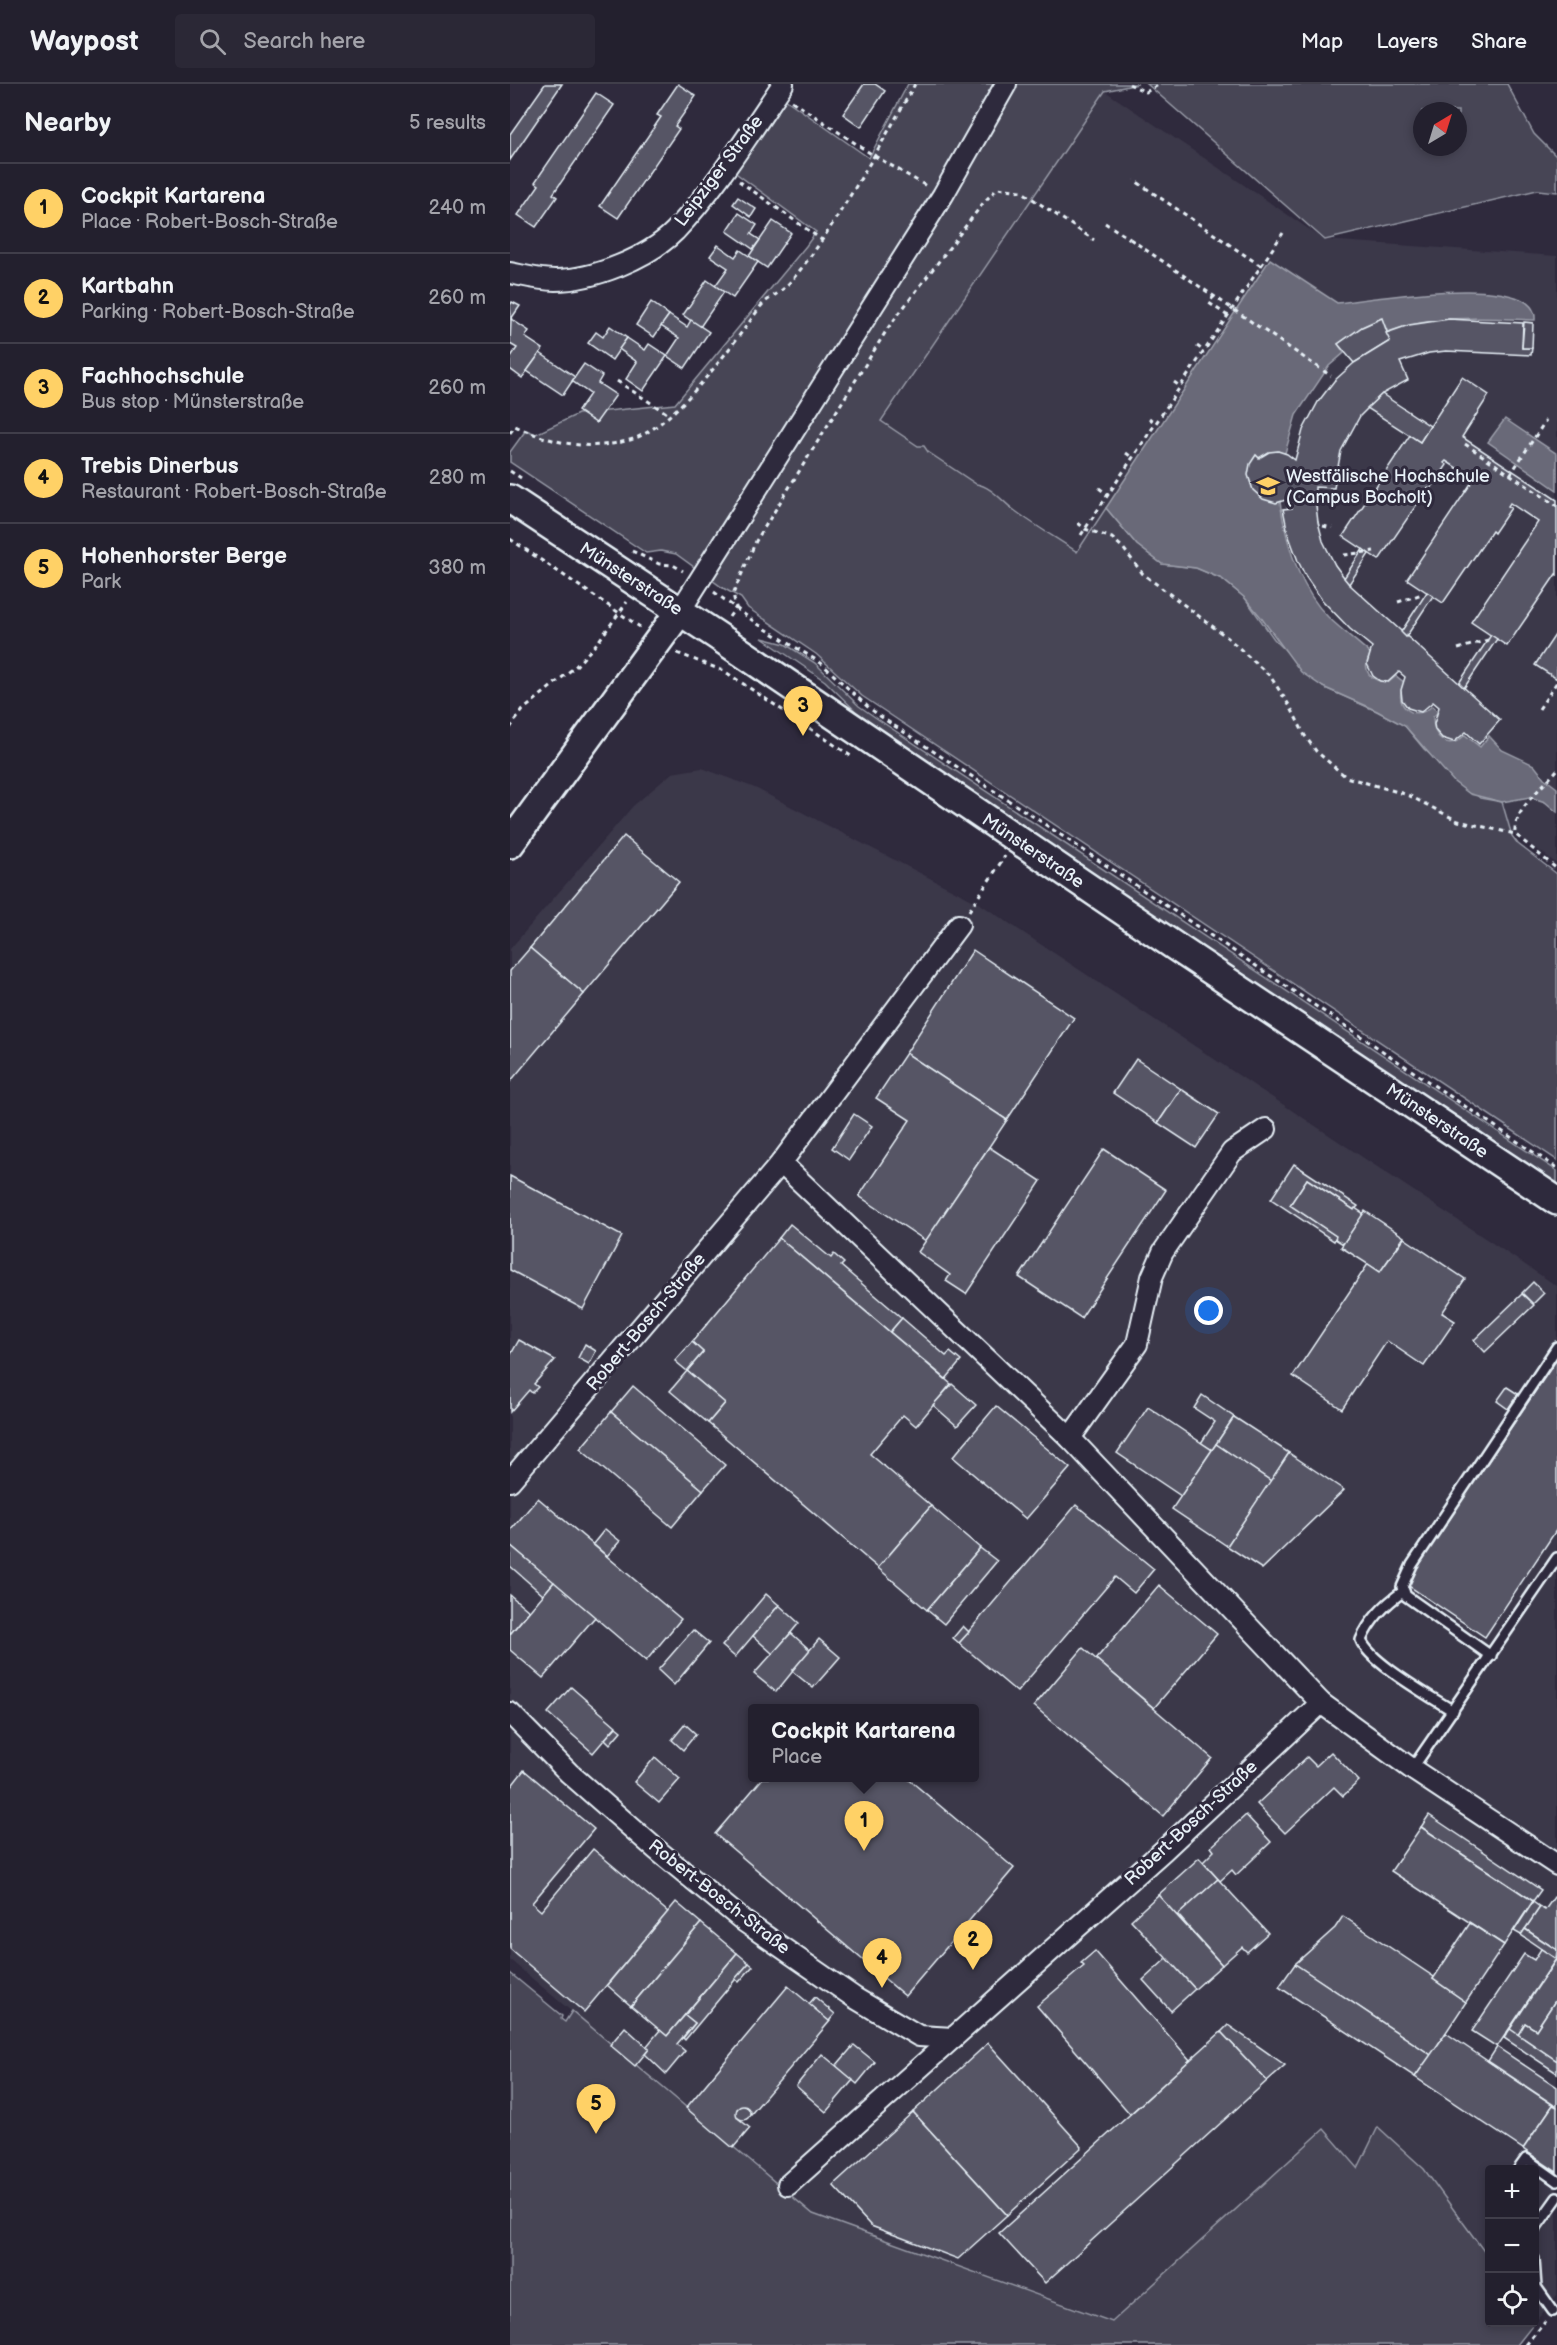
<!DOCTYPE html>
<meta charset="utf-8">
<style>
:root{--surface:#23202e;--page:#2b2836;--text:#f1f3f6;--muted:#a3a3aa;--line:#403e4a;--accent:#ffd166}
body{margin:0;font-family:"Balsamiq Sans",sans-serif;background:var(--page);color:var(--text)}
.controls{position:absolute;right:18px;bottom:18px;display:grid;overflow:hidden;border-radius:6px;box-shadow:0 3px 9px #0003}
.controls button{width:54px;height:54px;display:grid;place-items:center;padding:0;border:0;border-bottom:2px solid var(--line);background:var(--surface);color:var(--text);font:30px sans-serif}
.compass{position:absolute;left:903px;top:18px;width:54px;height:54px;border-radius:50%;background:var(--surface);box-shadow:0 3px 9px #0003;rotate:38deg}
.you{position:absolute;left:699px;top:1227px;width:21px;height:21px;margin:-15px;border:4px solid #fff;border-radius:50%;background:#1a73e8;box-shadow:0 0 0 9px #1a73e833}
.badge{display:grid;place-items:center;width:39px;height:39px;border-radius:50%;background:var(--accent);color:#111;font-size:20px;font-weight:700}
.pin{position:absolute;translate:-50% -50px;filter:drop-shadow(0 2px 3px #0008)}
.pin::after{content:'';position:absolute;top:32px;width:21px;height:18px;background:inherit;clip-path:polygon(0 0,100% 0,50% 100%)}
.popup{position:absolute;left:238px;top:1620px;width:231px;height:78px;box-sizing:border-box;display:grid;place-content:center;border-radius:6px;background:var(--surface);filter:drop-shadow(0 2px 4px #0005);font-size:20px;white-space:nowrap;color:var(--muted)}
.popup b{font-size:22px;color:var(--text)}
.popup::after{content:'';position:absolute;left:50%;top:100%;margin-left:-12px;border:12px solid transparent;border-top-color:var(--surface)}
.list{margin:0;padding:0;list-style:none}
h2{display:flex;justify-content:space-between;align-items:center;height:78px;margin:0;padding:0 24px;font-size:26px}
h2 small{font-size:20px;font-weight:400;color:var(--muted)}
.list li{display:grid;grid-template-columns:39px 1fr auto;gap:18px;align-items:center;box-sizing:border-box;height:90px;padding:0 24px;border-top:2px solid var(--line)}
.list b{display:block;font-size:22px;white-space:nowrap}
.list p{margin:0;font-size:20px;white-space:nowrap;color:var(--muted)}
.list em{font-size:20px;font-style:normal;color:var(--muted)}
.icon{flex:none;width:33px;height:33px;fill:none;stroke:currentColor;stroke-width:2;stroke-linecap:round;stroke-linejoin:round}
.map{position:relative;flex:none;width:1047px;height:2261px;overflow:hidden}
header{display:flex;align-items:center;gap:36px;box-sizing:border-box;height:84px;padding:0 30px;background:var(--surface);border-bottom:2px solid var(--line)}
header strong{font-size:28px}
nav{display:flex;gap:33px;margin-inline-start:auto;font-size:21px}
.search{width:420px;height:54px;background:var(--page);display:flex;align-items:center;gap:15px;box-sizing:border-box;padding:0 21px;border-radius:6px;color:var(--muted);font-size:22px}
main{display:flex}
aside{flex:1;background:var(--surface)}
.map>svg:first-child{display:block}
</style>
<header>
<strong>Waypost</strong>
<div class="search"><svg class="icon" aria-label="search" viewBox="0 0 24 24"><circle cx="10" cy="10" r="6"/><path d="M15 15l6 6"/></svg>Search here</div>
<nav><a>Map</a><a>Layers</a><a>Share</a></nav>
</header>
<main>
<aside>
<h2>Nearby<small>5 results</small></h2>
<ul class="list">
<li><span class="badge">1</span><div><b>Cockpit Kartarena</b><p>Place · Robert-Bosch-Straße</p></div><em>240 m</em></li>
<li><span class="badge">2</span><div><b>Kartbahn</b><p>Parking · Robert-Bosch-Straße</p></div><em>260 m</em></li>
<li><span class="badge">3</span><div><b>Fachhochschule</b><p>Bus stop · Münsterstraße</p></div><em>260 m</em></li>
<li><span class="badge">4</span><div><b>Trebis Dinerbus</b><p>Restaurant · Robert-Bosch-Straße</p></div><em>280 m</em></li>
<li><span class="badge">5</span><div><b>Hohenhorster Berge</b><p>Park</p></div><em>380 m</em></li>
</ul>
</aside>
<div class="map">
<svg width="1047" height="2261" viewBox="0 0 1047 2261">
<rect width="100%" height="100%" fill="#2f2a3d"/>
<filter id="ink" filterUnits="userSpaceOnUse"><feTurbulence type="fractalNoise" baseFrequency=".0167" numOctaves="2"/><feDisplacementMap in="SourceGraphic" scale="12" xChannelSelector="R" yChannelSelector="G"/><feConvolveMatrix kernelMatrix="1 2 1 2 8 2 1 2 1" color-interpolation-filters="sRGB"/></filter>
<g filter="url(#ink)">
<g fill="#3b3749" fill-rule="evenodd">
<path d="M595 7 815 156 1047 172V780L1034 770 567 468 371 337Z"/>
<path d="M192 684 245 704 470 820 1047 1202V2211L1026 2237 1024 2086H980L979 2174 914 2085 868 2043 849 2084 814 2046 602 2238 303 2130 0 1876V865L123 722 162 689ZM243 1624H465V1694H243Z"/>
</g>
<g fill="#464455" stroke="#979aa6" stroke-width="1.5" fill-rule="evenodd">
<path d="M398 0H628L595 7 371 337 408 362H414L418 368 466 400C481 402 493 418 504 426 524 441 546 454 567 468L596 424 627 461 652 480 686 484 712 495 735 514 764 555 813 603 867 627 895 642 914 665 970 714 992 718 1002 752 1008 760 1047 790V1076L352 612 306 570 238 524 231 514 213 504 166 470 151 467 136 469 0 378V368L16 346 26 350 68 330 165 320 296 162 306 148 223 87 272 13 359 74Z"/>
<path d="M637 0H997L1024 50 1047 73V108L1027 106 815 156ZM912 27H948V63H912Z"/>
<path d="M252 554 275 560 305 579 349 622 375 640 1047 1087V1104L364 645 315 597Z"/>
<path d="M0 1889 52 1932 51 1935 55 1938 62 1927 303 2130 602 2238 814 2045 848 2084 868 2043 914 2085 979 2174 980 2238H1024L1025 2235 1026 2237 1007 2261H0Z"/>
</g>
<g fill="#696978" stroke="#9c9fab" stroke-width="1.5">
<path d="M760 175 827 219C858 216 1029 185 1025 236 975 234 926 230 878 248L871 234 852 243 828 260 834 269 819 282 786 331 775 369 759 368 749 374 746 371C730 393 744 418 770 418 776 458 789 504 818 533 832 546 847 558 861 570 850 587 861 598 879 598L886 592 895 599C881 619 903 640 922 622L928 628 923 633C923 654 938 668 955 651L970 663 979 652 992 666 1024 681 1034 694 1047 704V728L1035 718 1020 713 992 718 960 710 944 698 895 642 867 627 813 603 791 588 750 532 735 514 712 495 686 484 652 480 627 461 596 424Z"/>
<path d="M995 335 1047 370V406L978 358Z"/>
</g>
<g fill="#575565" stroke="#e8f1f8" stroke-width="1.5">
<path d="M35 0H52L0 76V50Z"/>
<path d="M168 0 186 12 165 42 169 45 108 134 90 122 151 33 147 31Z"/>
<path d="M354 0H365L375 7 351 43 333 30Z"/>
<path d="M86 9 104 21 43 110 47 113 26 143 8 131 29 101 25 98Z"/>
<path d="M228 113 246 125 241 133 223 120Z"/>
<path d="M229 129 247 141 241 150 250 156 243 165 217 147Z"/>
<path d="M263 137 281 149 257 184 239 172Z"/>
<path d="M208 161 225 173 230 166 248 178 223 214 205 202 218 184 200 172Z"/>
<path d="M197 196 214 208 190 243 173 231Z"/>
<path d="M2 218 10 222 1 235 0 221Z"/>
<path d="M141 218 159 231 144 253 126 241Z"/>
<path d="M159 231 177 243 181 236 199 248 175 284 157 272 169 254 151 242Z"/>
<path d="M872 234 880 257 844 279 828 260 852 243Z"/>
<path d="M1 235 19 247 15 253 33 265 12 294 0 285V274L7 264 0 260Z"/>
<path d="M939 235 1013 239 1012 264H1022L1021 271 936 267 919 269 890 278 898 296 872 310 850 332 831 367 824 404 805 403V413L808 438 813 457 825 481 839 500 990 636 969 660 956 648 944 658 932 654 925 646 924 640 929 623 923 618 911 628 898 624 892 616 891 606 895 593 889 588 878 598 870 597 863 592 857 580 862 563 840 545 812 516 796 493 788 477 778 450 773 425 782 424V414L766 419 753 415 743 406 738 391 740 380 746 371 749 374 759 368 768 367 777 370 785 376 793 346 808 318 824 297 844 279 880 257 876 249 899 241Z"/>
<path d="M1014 238 1023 239 1022 264H1012Z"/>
<path d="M100 242 117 254 102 276 78 259 86 248 93 253Z"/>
<path d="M117 254 135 266 139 260 157 272 133 307 116 295 127 278 109 265Z"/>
<path d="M30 269 65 293 53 311 17 287Z"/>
<path d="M74 280 92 292 88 299 106 311 86 339 68 327 80 310 62 297Z"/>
<path d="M952 293 979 311 952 353 1047 416V491L1046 490 997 562 961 538 1028 438 1000 419 998 422 1001 424 984 449 982 447 933 519 897 495 964 395 936 377 934 379 937 381 920 406 918 404 869 476 833 452 900 351 910 358Z"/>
<path d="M872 310 920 342 910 358 857 324Z"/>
<path d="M853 465 859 470 839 500 834 494Z"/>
<path d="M917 508 923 512 896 553 891 548Z"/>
<path d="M1047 548V595L1025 581Z"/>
<path d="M981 551 987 555 954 604 949 599Z"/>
<path d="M114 752 169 798 74 910 20 864Z"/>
<path d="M20 864 74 910 0 998V887Z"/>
<path d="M463 866 564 934 497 1036 396 969Z"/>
<path d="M396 969 497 1036 416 1157 349 1112 400 1036 366 1014Z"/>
<path d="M626 975 671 1005 648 1039 603 1009Z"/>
<path d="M671 1005 709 1030 686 1064 648 1039Z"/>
<path d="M344 1030 362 1042 339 1076 322 1064Z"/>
<path d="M479 1063 531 1097 456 1210 436 1197 440 1191 408 1168Z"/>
<path d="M594 1065 656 1106 571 1234 509 1193Z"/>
<path d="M784 1080 848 1122 844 1126 797 1095 780 1121 826 1152 824 1157 761 1115Z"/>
<path d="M0 1092 112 1152 73 1225 0 1186Z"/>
<path d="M797 1095 844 1126 845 1124 854 1130 833 1160 825 1155 826 1152 780 1121Z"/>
<path d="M855 1127 894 1153 870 1188 831 1163Z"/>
<path d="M280 1140 321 1174 324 1170 334 1179 331 1182 392 1234 380 1248 269 1154Z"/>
<path d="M269 1154 441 1300 406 1342 393 1331 360 1370 421 1422 368 1484 198 1339 215 1319 177 1287 193 1268 182 1258Z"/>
<path d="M894 1154 955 1195 932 1229 945 1237 914 1282 877 1257 832 1325 783 1292 858 1180 870 1188Z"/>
<path d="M1023 1198 1034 1209 1023 1220 1012 1209Z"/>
<path d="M1012 1210 1024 1221 975 1268 964 1256Z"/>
<path d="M392 1234 436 1272 440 1268 451 1277 436 1295 380 1248Z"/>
<path d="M9 1256 45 1276 24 1300 28 1303 22 1309 19 1306 0 1328V1272Z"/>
<path d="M182 1258 193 1268 177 1287 165 1277Z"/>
<path d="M75 1260 86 1267 79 1280 68 1274Z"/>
<path d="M1047 1275V1445L975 1553 896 1500Z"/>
<path d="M177 1287 215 1319 198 1339 160 1307Z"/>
<path d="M442 1300 466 1321 447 1342 423 1321Z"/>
<path d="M123 1302 215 1381 193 1406 101 1328Z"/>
<path d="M997 1303 1008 1310 998 1325 987 1317Z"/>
<path d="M692 1311 724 1333 702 1366 691 1359 705 1338 684 1324Z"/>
<path d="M486 1322 560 1384 516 1435 443 1373Z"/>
<path d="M638 1323 702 1366 671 1412 607 1369Z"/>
<path d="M101 1328 193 1406 162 1443 70 1365Z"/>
<path d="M724 1333 779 1369 761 1397 706 1360Z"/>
<path d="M706 1360 761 1397 717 1462 662 1425Z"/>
<path d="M779 1369 834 1406 752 1485 717 1462Z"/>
<path d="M28 1414 171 1535 136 1577 0 1461V1447Z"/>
<path d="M566 1421 644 1485 624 1509 605 1493 507 1608 449 1559Z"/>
<path d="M421 1422 470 1464 417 1526 368 1484Z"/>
<path d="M95 1445 110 1457 97 1472 83 1460Z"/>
<path d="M0 1461 44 1498 33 1511 0 1482Z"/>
<path d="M470 1464 487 1477 434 1540 417 1526Z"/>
<path d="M44 1498 85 1533 33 1594 0 1566V1550Z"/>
<path d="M649 1501 707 1550 644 1624 586 1575Z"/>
<path d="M256 1510 269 1521 225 1573 212 1562Z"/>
<path d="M0 1511 19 1527 0 1550Z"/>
<path d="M269 1521 289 1539 263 1570 243 1552Z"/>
<path d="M453 1542 459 1548 449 1559 443 1554Z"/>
<path d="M183 1546 199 1559 164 1601 148 1586Z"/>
<path d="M281 1549 300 1566 266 1608 244 1590Z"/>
<path d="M309 1555 330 1573 303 1604 282 1587Z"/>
<path d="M573 1564 702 1674 653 1732 524 1622Z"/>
<path d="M61 1603 106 1642 83 1669 38 1629Z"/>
<path d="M175 1640 186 1650 173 1666 162 1656Z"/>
<path d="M106 1643 111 1647 100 1660 95 1655Z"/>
<path d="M821 1668 849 1697 833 1712 824 1703 775 1749 747 1720 797 1673 806 1682Z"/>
<path d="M145 1673 170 1695 149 1719 124 1698Z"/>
<path d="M14 1686 84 1745 22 1819 31 1827 83 1765 158 1828 74 1928 0 1865V1704Z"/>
<path d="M253 1694H397L504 1784 395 1912 205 1750Z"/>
<path d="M736 1731 761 1758 726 1791 722 1786 710 1797 689 1774 693 1778 704 1767 701 1763Z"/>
<path d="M919 1731 1031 1806 1023 1817 911 1743Z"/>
<path d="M911 1743 1023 1817 994 1861 881 1787Z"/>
<path d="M689 1774 708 1795 667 1832 648 1811Z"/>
<path d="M708 1795 758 1849 737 1868 732 1863 712 1881 668 1831Z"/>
<path d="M648 1811 712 1881 685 1905 621 1836Z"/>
<path d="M1044 1813 1047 1815V1866L1015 1845 1030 1823 1035 1826Z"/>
<path d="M166 1818 191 1839 121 1922 97 1901Z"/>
<path d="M1023 1818 1030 1823 1011 1851 1004 1847Z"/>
<path d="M833 1832 924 1893 923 1895 956 1918 921 1971 785 1880 825 1844Z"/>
<path d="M191 1839 227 1869 157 1952 121 1922Z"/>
<path d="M960 1839 994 1861 956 1918 923 1895Z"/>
<path d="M1015 1845 1047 1866 1046 1875 1011 1851Z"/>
<path d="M1031 1865 1046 1875 987 1963 962 1947 1014 1870 1024 1876Z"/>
<path d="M585 1867 680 1976 620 2030 527 1922 574 1882 571 1879Z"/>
<path d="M227 1869 239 1879 175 1956 173 1954 185 1939 175 1931Z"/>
<path d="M657 1874 685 1905 661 1927 633 1896Z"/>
<path d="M1047 1874V1914L1026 1946 1015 1939 1008 1951 1000 1945Z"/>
<path d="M239 1879 243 1882 229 1898 225 1895Z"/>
<path d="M785 1880 921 1971 905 1993 769 1903Z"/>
<path d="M278 1902 320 1937 241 2030 236 2023 227 2025 228 2034 240 2044 223 2064 176 2024Z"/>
<path d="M305 1913 325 1930 319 1937 299 1920Z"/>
<path d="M1047 1914V1977L1008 1951 1015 1939 1026 1946Z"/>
<path d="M175 1931 185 1939 167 1960 175 1967 156 1990 135 1970 139 1965 136 1963 150 1946 157 1952Z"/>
<path d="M718 1941 775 1981 757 1997 711 1948Z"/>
<path d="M115 1943 139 1965 125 1982 100 1961Z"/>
<path d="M1000 1945 1047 1977V1989L994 1954Z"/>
<path d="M711 1948 757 1997 535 2199 489 2149Z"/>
<path d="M936 1949 1043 2021 1013 2065 905 1993Z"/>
<path d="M478 1959 572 2063 497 2131 403 2028Z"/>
<path d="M344 1961 365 1978 347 2000 326 1982Z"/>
<path d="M987 1963 1047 2003V2023L978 1977Z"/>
<path d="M312 1970 343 1996 316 2028 286 2002Z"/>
<path d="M1043 2021 1047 2023V2088L1013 2065Z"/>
<circle cx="233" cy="2029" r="7"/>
<path d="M403 2028 497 2131 448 2175 361 2142 323 2101Z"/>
</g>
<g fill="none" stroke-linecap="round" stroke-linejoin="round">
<g stroke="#e8f1f8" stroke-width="14">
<g id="lane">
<path d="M894 1507C875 1520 860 1535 851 1556 859 1578 920 1612 943 1627"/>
<path d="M981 1572 896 1512 892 1503 902 1481 1047 1263"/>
<path d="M902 1685 1047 1474"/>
<path d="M1008 2086 1016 2075 1047 2097"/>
<path d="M1024 2146 1047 2114"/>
<path d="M1024 2175 1026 2203 1043 2227"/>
</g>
</g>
<g stroke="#e8f1f8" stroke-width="24">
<g id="street">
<path d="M0 189C15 192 30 196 45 196 83 196 138 174 165 147 204 106 241 47 273 0"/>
<path d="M170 527 433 111 496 0"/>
<path d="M449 841 271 1079 560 1354 811 1619 902 1685 1047 1781"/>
<path d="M560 1354 627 1260 642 1193 653 1168 722 1068 756 1045"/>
<path d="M0 1397 271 1079"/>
<path d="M0 1629 59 1689 147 1766 235 1838 345 1914 409 1952 443 1954 654 1766 811 1619"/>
<path d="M278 2101 443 1954"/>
</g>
</g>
<g stroke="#e8f1f8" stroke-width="32">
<g id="secondary">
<path d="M0 415 206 551 666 863 1047 1117"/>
<path d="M0 760 170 527"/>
</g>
</g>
<g stroke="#e8f1f8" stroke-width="3" stroke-dasharray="4.5 4.5" stroke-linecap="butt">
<path d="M619 0 636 8 650 0"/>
<path d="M282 17 363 71 418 103"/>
<path d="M229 97 312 156"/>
<path d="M595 139 620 155"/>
<path d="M751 182 773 149"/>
<path d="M704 212 699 219 718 232"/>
<path d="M687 262 694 267"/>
<path d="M107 297 158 330"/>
<path d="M664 298 671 303"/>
<path d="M639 334 645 339"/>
<path d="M0 349 5 342C43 360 82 368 123 355 167 340 223 260 251 222 257 215 265 212 272 206 284 196 303 169 312 156 345 106 376 52 405 0"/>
<path d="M955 360 1047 422"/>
<path d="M616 369 623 374"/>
<path d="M0 387 11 394"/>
<path d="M1000 391 1036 336"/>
<path d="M589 404 598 411"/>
<path d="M811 410 839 416"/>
<path d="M568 439 575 445 602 454 613 464 633 490 718 554 760 592 781 624 795 652 806 667 836 693 898 711 948 737 1005 750"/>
<path d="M813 442 822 444"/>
<path d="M571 451 751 182 624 96"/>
<path d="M0 455 130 543"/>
<path d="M122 467 149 480 163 481 173 487"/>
<path d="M834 471 864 467"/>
<path d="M204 508 246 539 311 579 359 624 377 637 530 737 1047 1084"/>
<path d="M888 518 912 510"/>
<path d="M219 533 226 523 223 510 246 457 378 244 474 118 488 104 511 107 584 156"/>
<path d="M948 565 981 555"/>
<path d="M167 569 214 587 344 674"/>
<path d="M1029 625 1047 598"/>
<path d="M0 644 13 626 66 582 88 558 117 518"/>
<path d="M1047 686C1032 704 1003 726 1005 750L1047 785"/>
<path d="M459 827 495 772"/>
<path d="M1016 2261 1035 2238"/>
</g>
<use href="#lane" stroke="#2f2a3d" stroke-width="9"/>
<use href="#street" stroke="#2f2a3d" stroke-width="20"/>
<use href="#secondary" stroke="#2f2a3d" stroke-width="27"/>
<path stroke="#e8f1f8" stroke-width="3" stroke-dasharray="4.5 4.5" stroke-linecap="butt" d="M620 155 821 292"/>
</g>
</g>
<defs>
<g id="university-bare" transform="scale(1.8)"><path d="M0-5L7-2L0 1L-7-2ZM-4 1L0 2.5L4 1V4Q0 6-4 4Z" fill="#ffd166" stroke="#2f2a3d" stroke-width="2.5" paint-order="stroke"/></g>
</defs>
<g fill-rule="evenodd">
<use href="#university-bare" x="758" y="402"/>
</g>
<g text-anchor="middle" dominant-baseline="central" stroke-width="6" stroke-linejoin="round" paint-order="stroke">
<g font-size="18" fill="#e8f1f8" stroke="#2f2a3d">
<text transform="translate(209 87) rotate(-53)">Leipziger Straße</text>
<text transform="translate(121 495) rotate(33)">Münsterstraße</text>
<text transform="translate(523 767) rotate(34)">Münsterstraße</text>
<text transform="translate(927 1037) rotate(34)">Münsterstraße</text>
<text transform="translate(136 1238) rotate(-50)">Robert-Bosch-Straße</text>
<text transform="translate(681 1739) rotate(-43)">Robert-Bosch-Straße</text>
<text transform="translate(209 1813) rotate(38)">Robert-Bosch-Straße</text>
</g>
<g font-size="18" fill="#e8f1f8" stroke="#2f2a3d" text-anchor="start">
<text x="776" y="392">Westfälische Hochschule<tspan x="776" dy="21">(Campus Bocholt)</tspan></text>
</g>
</g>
</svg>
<div class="controls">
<button>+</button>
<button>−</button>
<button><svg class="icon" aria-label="locate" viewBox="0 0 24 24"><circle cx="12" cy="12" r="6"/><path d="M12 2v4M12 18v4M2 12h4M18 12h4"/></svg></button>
</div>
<svg class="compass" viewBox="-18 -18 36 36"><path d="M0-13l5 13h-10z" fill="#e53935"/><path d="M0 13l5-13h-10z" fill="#a3a3aa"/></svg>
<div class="you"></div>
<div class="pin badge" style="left:354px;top:1767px">1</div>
<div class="popup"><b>Cockpit Kartarena</b>Place</div>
<div class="pin badge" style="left:463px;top:1886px">2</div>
<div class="pin badge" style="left:293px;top:652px">3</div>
<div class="pin badge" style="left:372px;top:1904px">4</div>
<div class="pin badge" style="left:86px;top:2050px">5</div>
</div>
</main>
